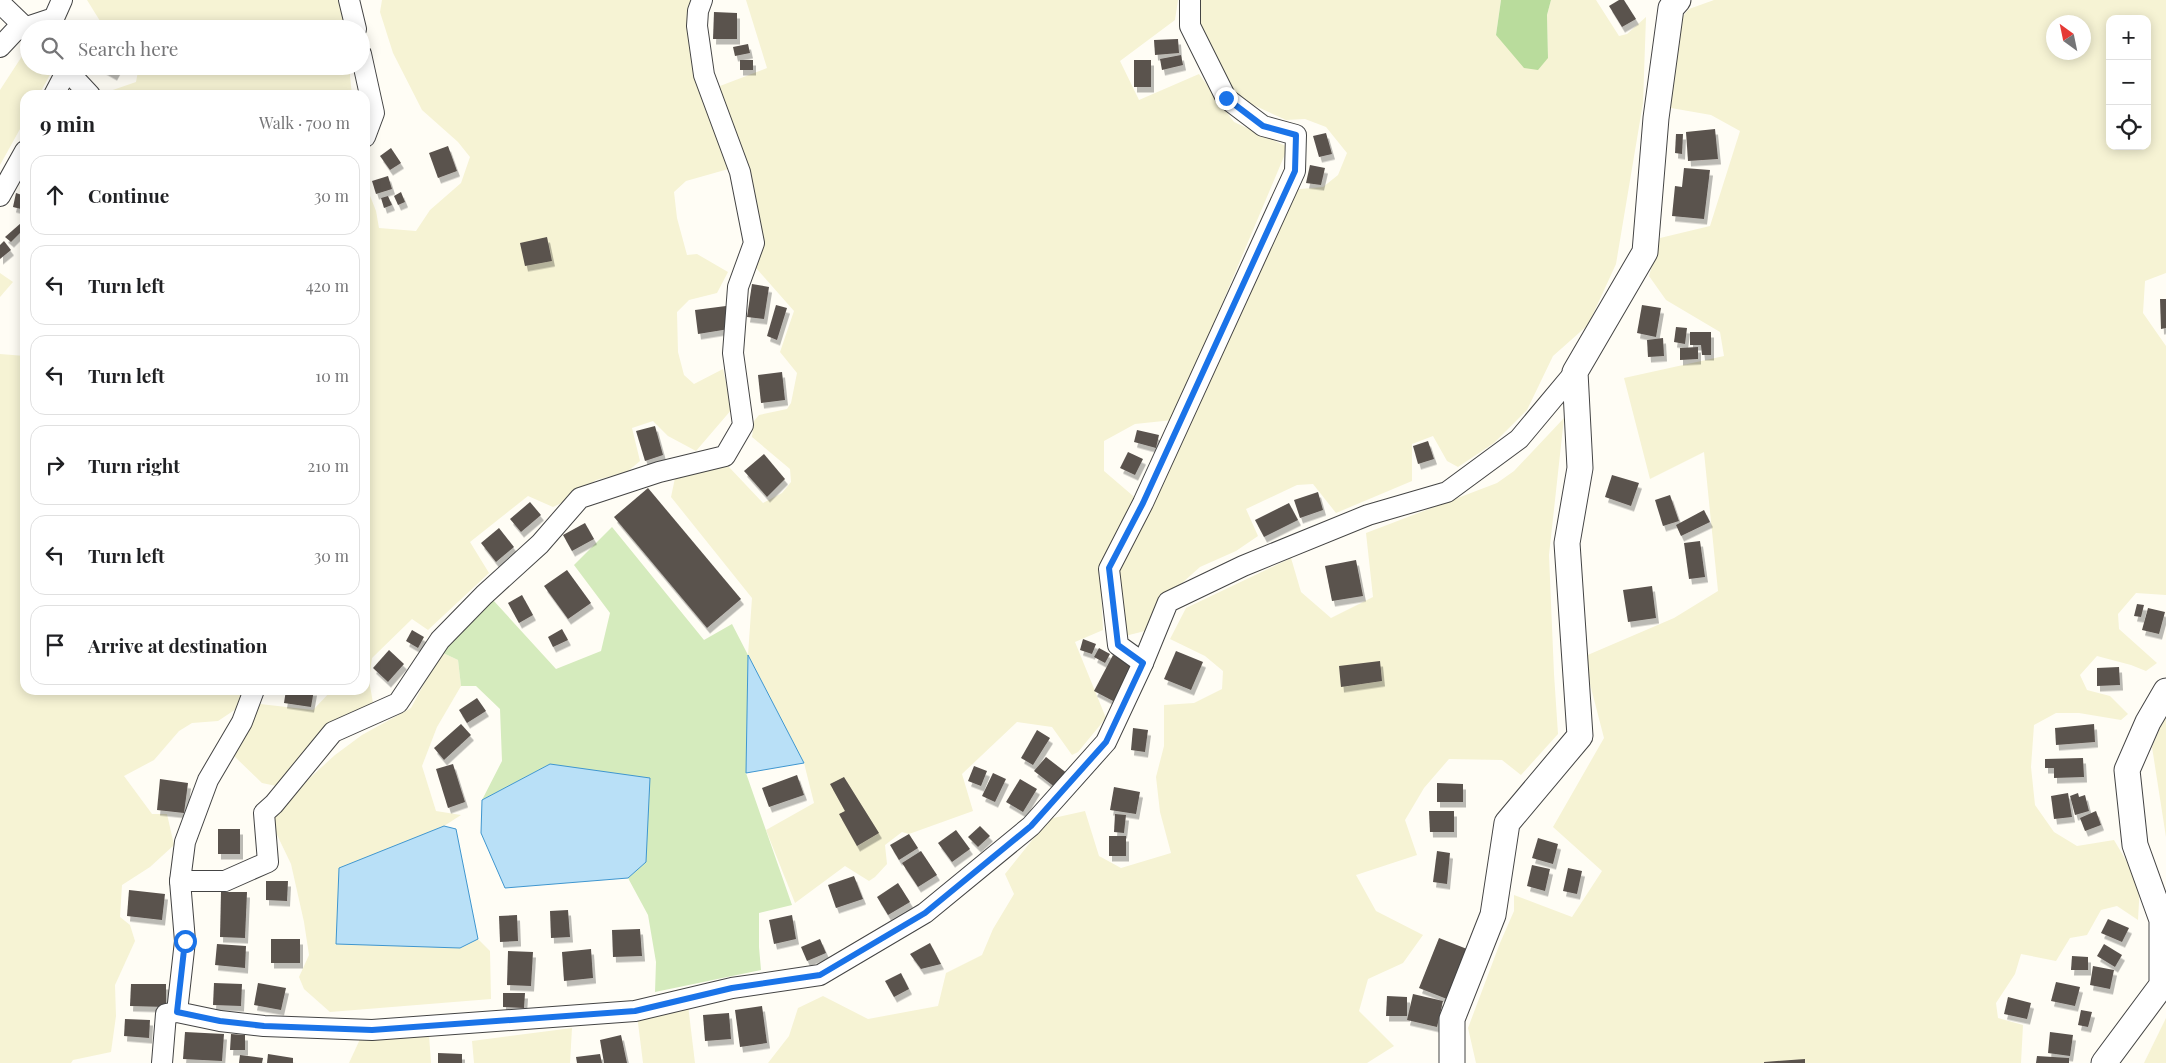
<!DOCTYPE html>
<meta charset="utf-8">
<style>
:root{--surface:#fff;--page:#f2f2f2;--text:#202124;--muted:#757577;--line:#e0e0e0}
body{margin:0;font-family:"Playfair Display",serif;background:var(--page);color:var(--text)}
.controls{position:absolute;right:15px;top:15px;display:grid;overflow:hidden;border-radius:10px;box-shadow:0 2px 12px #0003}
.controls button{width:45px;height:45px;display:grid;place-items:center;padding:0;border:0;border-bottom:1px solid var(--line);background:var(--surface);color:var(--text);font:25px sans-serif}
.compass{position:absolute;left:2046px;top:15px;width:45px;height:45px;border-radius:50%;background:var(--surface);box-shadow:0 2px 12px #0003;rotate:327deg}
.stop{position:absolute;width:15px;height:15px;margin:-11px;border:4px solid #1a73e8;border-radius:50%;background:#fff}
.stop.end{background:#1a73e8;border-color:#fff;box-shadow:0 1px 5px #0008}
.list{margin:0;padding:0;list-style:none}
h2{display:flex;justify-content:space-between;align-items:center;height:65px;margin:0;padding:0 20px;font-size:21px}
h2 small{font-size:16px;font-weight:400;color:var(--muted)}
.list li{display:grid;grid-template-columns:32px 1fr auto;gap:15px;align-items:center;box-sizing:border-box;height:80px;margin:0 10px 10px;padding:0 10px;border:1px solid var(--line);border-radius:15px}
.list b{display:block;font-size:19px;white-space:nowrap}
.list em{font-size:16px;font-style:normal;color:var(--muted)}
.icon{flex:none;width:28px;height:28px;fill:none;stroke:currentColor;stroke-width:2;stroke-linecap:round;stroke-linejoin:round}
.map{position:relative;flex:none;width:2166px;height:1063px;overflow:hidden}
.search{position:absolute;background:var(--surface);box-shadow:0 2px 12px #0003;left:20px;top:20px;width:350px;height:55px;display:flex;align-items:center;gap:12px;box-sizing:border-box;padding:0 18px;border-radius:28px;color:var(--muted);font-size:19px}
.panel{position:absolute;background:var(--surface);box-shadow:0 2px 12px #0003;left:20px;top:90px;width:350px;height:605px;border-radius:15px}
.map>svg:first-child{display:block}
</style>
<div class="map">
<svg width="2166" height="1063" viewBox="0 0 2166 1063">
<defs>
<filter id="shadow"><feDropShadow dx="3" dy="5.5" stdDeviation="0" flood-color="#0004"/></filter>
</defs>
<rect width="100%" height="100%" fill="#fffdf5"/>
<g fill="#f6f3d4" fill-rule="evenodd">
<path d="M87 0H341L344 29H105Z"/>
<path d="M382 0H696L732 168 686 181 674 192 677 218 687 255 697 254 728 272 717 293 689 300 677 312 678 352 684 375 694 384 723 369 732 409 696 451 668 436 653 421 632 428 640 461 627 472 596 480 568 500 553 507 528 496 470 542 489 573 428 630 412 619 372 658 369 680 373 703 332 723 281 787 262 783 234 756 260 704 313 710 332 690H365V183L376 211 379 228 416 231 430 210 461 183 470 157 458 142 422 110 393 53 380 12Z"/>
<path d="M746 0H1178L1175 20 1120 61 1139 100 1199 74 1234 122 1288 147 1173 420 1135 424 1104 441V471L1139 501 1100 569 1103 630 1075 642 1106 718 1078 752 1072 755 1052 727 1017 722 962 774 973 811 909 834 902 832 885 845 887 864 875 877 869 881 845 866 795 903 766 830 814 803 804 763 748 655 752 598 671 497 675 478 728 466 763 503 782 493 791 482 790 469 752 437 754 421 759 415 787 409 791 403 797 373 780 352 794 311 756 268 743 157 712 89 767 68Z"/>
<path d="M1189 0H1501L1496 35 1548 58 1547 15 1551 0H1596L1619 36 1627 34 1646 17 1643 103 1616 264 1588 325 1553 356 1527 410 1494 443 1458 467 1447 461 1433 436 1412 444V481L1336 513 1313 484 1297 485 1246 509 1258 536 1236 551 1200 567 1163 600 1145 631 1121 637 1114 587 1121 560 1173 461 1289 190 1323 187 1338 175 1347 153 1326 127 1305 119 1286 120 1240 99 1214 62Z"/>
<path d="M1714 0H2166V273L2145 281 2143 313 2166 346V595L2136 593 2118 614 2119 629 2157 663 2146 671 2131 665 2097 656 2080 675 2087 690 2110 696 2128 714 2121 720 2079 713H2056L2034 725 2031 767 2035 805 2054 832 2077 846 2114 840 2140 884 2138 920 2117 906 2101 910 2087 935 2070 938 2056 961 2021 954 2015 974 1996 1003 1998 1018 2023 1025 2021 1063H1476L1468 1028 1500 943 1514 911V895L1572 917 1602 871 1553 827 1604 738 1583 657 1674 618 1718 591 1704 452 1650 479 1624 378 1724 356 1720 332 1666 300 1649 276 1660 238 1710 226 1740 131 1711 115 1671 108V57L1678 22 1689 9ZM2110 19H2147V146H2110ZM2054 22H2084V52H2054Z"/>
<path d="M28 47 29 66H50L53 69 39 95H25V120L0 165V90Z"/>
<path d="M139 66H349L352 95H105L104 93 136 82Z"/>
<path d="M0 273 13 282 0 297Z"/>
<path d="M0 354 25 356V690H244L242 705 218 721 192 723 179 731 154 760 124 776 152 814H167L174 845 150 867 122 885 120 917 130 925 135 941 115 985 116 1016 111 1052 73 1060 71 1063H0Z"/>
<path d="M1564 418 1549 555 1554 674 1558 734 1521 775 1502 760 1449 759 1424 788 1405 820 1417 855 1356 875 1376 911 1423 935 1403 963 1368 979 1359 1011 1394 1046 1367 1063H768L789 1036 798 1008 823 996 868 1019 938 1006 946 973 982 955 993 929 1014 894 1005 874 1049 819 1085 811 1099 856 1121 868 1171 853 1160 812 1156 777 1164 746V705L1194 703 1222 689 1223 671 1205 656 1170 639 1186 608 1291 558 1301 592 1331 618 1373 597 1366 533 1497 483 1514 471Z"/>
<path d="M441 652 458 660 461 686 437 727 422 766 436 811 461 815 444 826 340 868 460 948 478 939 490 951 491 999 330 1012 304 989 299 977 309 955 304 922 291 864 268 816 335 755 362 735 411 708Z"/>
<path d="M2166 714V837L2152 747Z"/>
<path d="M688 1005 695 1063H643L637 1015Z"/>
<path d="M2166 1018V1063H2144Z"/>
<path d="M572 1028 570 1063H474L472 1041Z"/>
<path d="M429 1035 431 1063H349L361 1037Z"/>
</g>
<path fill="#d5ebbd" d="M612 527 704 640 732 624 748 655 746 773 792 905 759 913V947L761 970 655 992 656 962 648 915 628 878 646 862 550 764 482 800 502 761 500 709 476 686H461L458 660 441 652 493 600 556 669 601 651 610 613 574 565Z"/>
<path fill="#b9dc9c" d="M1501 0H1551L1547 15 1548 58 1538 70 1524 68 1496 35Z"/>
<g fill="#b9e0f7" stroke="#3f96cf">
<path d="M748 655 804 763 746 773Z"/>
<path d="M550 764 650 778 646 862 628 878 505 888 481 833 482 800Z"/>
<path d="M444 826 456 829 478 939 460 948 336 944 339 868Z"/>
</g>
<g fill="#5a524d" filter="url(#shadow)">
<path d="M1619 0H1624L1636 19 1622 27 1609 6Z"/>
<path d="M714 12 737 13V39H713Z"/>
<path d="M1178 39 1179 53 1155 55 1154 40Z"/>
<path d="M748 44 750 53 735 56 733 47Z"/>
<path d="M1181 55 1183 65 1162 70 1160 59Z"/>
<rect x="740" y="60" width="13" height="10"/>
<rect x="1134" y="60" width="17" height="27"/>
<path d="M98 66H119L114 75Z"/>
<path d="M1715 129 1718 159 1688 161 1686 132Z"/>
<path d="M1326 133 1332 154 1319 157 1313 136Z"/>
<path d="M1676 134H1683L1682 154 1675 153Z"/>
<path d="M448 146 457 171 438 178 429 153Z"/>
<path d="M391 148 401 163 390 170 380 156Z"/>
<path d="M1310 165 1325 168 1321 185 1306 183Z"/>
<path d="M1684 168 1710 170 1704 219 1672 216 1675 186 1682 187Z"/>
<path d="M388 176 392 189 376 194 372 181Z"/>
<path d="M401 192 405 202 398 205 394 196Z"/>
<path d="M16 193 25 196V210L13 207Z"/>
<path d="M388 196 392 205 384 208 381 198Z"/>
<path d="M21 223 25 228 11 242 5 237Z"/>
<path d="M547 237 552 261 525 266 520 243Z"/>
<path d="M4 241 11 250 0 259V245Z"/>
<path d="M752 284 769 287 764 319 747 317Z"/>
<path d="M2160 299H2166V328L2161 329Z"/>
<path d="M776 305 787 308 777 340 767 336Z"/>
<path d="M1642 305 1661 308 1656 337 1637 333Z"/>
<path d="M726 306 729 329 698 334 695 310Z"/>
<path d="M1676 327 1687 328 1685 344 1674 342Z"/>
<path d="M1690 332H1711V355H1702L1701 345H1690Z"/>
<path d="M1663 338 1664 356 1648 357 1647 340Z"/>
<path d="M1698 347V359L1680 360V348Z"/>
<path d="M782 372 785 400 761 403 758 375Z"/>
<path d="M655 426 663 455 645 461 636 431Z"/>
<path d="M1137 430 1159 435 1156 448 1134 442Z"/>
<path d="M1428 441 1434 459 1418 464 1413 446Z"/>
<path d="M1128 452 1143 459 1135 475 1120 468Z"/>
<path d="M764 454 785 479 767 497 744 471Z"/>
<path d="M1612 475 1639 483 1631 506 1605 497Z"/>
<path d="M648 488 741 599 707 628 614 517Z"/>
<path d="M1318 492 1323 510 1300 518 1294 500Z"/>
<path d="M1670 495 1679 521 1663 526 1655 500Z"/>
<path d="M530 502 541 515 521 532 510 519Z"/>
<path d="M1289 503 1298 520 1264 537 1255 520Z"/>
<path d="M1704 510 1710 522 1681 536 1676 525Z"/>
<path d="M585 523 594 539 572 551 563 535Z"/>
<path d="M499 528 514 547 496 562 481 543Z"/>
<path d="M1700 541 1705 577 1689 579 1684 543Z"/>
<path d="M1356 560 1363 596 1332 601 1325 566Z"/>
<path d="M567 570 591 603 568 619 544 586Z"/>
<path d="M1652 586 1656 618 1628 622 1623 590Z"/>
<path d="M522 595 533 615 519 623 508 603Z"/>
<path d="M2137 604 2144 605 2141 617 2134 616Z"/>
<path d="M2148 608 2165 612 2159 634 2142 630Z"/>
<path d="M562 629 568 640 553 647 548 637Z"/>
<path d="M412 630 424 637 418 648 406 641Z"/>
<path d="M1083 639 1096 644 1092 654 1080 650Z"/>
<path d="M1099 648 1110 654 1105 663 1094 657Z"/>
<path d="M389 650 404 664 388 682 373 668Z"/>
<path d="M1176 651 1203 662 1191 690 1164 679Z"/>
<path d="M1113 655 1135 666 1115 702 1094 691Z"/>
<path d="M1380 661 1382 681 1341 687 1339 666Z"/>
<path d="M2119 667 2120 685 2097 686V668Z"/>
<path d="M286 690H314L311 707 284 703Z"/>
<path d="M477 698 486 711 467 723 459 710Z"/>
<path d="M461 724 471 735 444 760 434 748Z"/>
<path d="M2094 724 2095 742 2056 745 2055 728Z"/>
<path d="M1133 728 1148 730 1145 752 1131 750Z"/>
<path d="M1037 730 1050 738 1033 765 1021 758Z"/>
<path d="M1046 757 1068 774 1056 788 1034 771Z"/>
<path d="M2083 758 2084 777 2054 778V768H2045V759Z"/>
<path d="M453 764 465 802 448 808 436 769Z"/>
<path d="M974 766 987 771 981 786 968 781Z"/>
<path d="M993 773 1006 779 995 802 982 796Z"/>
<path d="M797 775 804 795 769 807 762 788Z"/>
<path d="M844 777 879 833 857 846 839 814 845 811 830 784Z"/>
<path d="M160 779 188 783 184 813 157 810Z"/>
<path d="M1020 779 1037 789 1023 812 1006 802Z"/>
<path d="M1437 783 1463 784V802H1437Z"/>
<path d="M1114 787 1140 792 1136 814 1110 810Z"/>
<path d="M2068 793 2072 817 2054 819 2051 796Z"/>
<path d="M2078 793 2079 797 2085 795 2089 811 2075 815 2070 796Z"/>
<path d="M1429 811H1454V832H1430Z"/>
<path d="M2096 811 2101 825 2085 831 2080 818Z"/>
<path d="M1115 814 1126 815 1124 833 1114 832Z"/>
<path d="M980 826 990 836 978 847 968 837Z"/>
<rect x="218" y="829" width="22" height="25"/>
<path d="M956 830 970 849 952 862 938 843Z"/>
<path d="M909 834 918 848 899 860 890 845Z"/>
<rect x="1109" y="836" width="17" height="20"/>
<path d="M1538 838 1558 844 1553 864 1532 858Z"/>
<path d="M921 851 937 875 918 887 902 863Z"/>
<path d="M1437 851 1450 853 1447 884 1433 882Z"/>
<path d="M1532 865 1550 869 1545 891 1527 886Z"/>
<path d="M1568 868 1582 871 1577 894 1563 891Z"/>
<path d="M854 876 863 899 836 908 828 885Z"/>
<path d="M266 881H288L287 901 266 900Z"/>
<path d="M898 883 910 902 888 915 877 897Z"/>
<path d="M129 890 165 894 162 920 127 916Z"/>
<path d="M221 892H247L245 938 220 937Z"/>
<path d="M568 910 570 937 551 938 550 911Z"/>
<path d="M517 915 518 941 500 942 499 916Z"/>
<path d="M792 915 796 939 774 944 769 920Z"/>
<path d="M2108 919 2129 928 2122 942 2101 933Z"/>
<path d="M640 929 642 956 613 957 612 930Z"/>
<path d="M1439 938 1467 949 1447 999 1419 988Z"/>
<rect x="271" y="939" width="29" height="24"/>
<path d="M820 939 826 953 807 961 801 947Z"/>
<path d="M930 943 941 964 921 969 910 954Z"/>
<path d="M217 944 246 946 245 968 215 965Z"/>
<path d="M2104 944 2122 955 2115 967 2097 956Z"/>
<path d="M591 949 593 978 564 981 562 952Z"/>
<path d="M508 951 533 952 531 986 507 985Z"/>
<path d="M2072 956 2088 957V970H2071Z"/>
<path d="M2093 966 2114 970 2110 989 2090 985Z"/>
<path d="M901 973 909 989 894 997 885 981Z"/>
<path d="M2056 982 2080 987 2075 1006 2051 1001Z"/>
<path d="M214 983 242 984 241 1006 213 1005Z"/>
<path d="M258 983 286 988 281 1010 254 1005Z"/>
<path d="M131 984H166V1007L130 1006Z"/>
<path d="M503 993H525L524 1008 503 1007Z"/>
<path d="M1413 994 1443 1001 1437 1027 1407 1020Z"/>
<path d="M1387 996 1407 997V1016H1386Z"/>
<path d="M2008 997 2031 1003 2027 1019 2004 1014Z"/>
<path d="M762 1006 767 1043 740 1047 735 1010Z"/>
<path d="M2081 1010 2092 1012 2088 1027 2078 1025Z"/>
<path d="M729 1013 731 1039 705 1041 703 1015Z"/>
<path d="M125 1019 150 1020 149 1038 124 1036Z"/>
<path d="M185 1032 224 1034 222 1061 183 1059Z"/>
<path d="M2050 1032 2073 1035 2070 1056 2048 1053Z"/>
<path d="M231 1034 245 1035V1050H230Z"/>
<path d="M621 1035 627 1063H604L600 1040Z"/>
<path d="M438 1053 462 1054V1063H438Z"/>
<path d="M268 1054 293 1058V1063H267Z"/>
<path d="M600 1054 602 1063H577L576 1057Z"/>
<path d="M240 1055 263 1058 262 1063H239Z"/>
<path d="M2037 1056 2069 1058V1063H2036Z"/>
<path d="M1805 1059V1063H1764V1062Z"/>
</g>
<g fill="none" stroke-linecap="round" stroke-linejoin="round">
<g stroke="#444" stroke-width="22">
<g id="minor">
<path d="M349 0 356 29"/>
<path d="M702 0 698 11 697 26 704 75 740 172 754 243 738 287 733 353 743 425 725 456 659 472 580 498 540 544 484 595 440 640 398 703 333 732 274 804 264 813 268 862 225 881H180L185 941 177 1012 220 1021 264 1026 372 1030 635 1011 732 988 820 975 925 913 1031 826 1106 742 1143 663 1168 602 1243 566 1368 515 1447 492 1519 439 1575 372"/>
<path d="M0 3 29 31"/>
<path d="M0 47 15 31 54 18 62 0"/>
<path d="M361 54 374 113 365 137"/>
<path d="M63 66 90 95"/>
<path d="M54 95 67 70"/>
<path d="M0 196 25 151"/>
<path d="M1143 663 1118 645 1109 569 1143 503 1295 171 1296 135 1263 126 1226 98 1190 26V0"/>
<path d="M180 881 185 842 208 780 242 722 254 690"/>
<path d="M162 1063 166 1014 177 1012"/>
</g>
</g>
<g stroke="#444" stroke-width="27">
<g id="tertiary">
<path d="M1452 1063V1019L1493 915 1507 823 1580 736 1567 543 1580 468 1575 372 1645 252 1656 118 1671 8 1678 0"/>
<path d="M2104 1063 2162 985V920L2135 845 2127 770 2148 722 2166 691"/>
</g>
</g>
<use href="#minor" stroke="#fff" stroke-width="20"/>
<use href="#tertiary" stroke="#fff" stroke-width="25"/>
</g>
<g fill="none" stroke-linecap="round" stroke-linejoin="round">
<path stroke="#1a73e8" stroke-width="6" d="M185 941 177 1012 220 1021 264 1026 372 1030 635 1011 732 988 820 975 925 913 1031 826 1106 742 1143 663 1118 645 1109 568 1143 503 1295 171 1296 135 1263 126 1226 98"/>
</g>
</svg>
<div class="controls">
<button>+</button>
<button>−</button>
<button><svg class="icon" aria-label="locate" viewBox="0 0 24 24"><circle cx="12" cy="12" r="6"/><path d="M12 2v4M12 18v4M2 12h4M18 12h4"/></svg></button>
</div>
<svg class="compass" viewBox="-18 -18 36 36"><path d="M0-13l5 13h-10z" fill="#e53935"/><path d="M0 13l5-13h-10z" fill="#757577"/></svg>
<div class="stop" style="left:185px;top:941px"></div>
<div class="stop end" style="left:1226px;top:98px"></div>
<div class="search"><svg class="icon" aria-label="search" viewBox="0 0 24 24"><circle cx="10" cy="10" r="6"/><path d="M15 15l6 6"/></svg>Search here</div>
<section class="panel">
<h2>9 min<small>Walk · 700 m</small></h2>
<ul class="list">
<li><svg class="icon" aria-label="ahead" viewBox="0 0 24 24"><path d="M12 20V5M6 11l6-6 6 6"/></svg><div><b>Continue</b></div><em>30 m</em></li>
<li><svg class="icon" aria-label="left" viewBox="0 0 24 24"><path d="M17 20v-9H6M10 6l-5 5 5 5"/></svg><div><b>Turn left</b></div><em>420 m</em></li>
<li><svg class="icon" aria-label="left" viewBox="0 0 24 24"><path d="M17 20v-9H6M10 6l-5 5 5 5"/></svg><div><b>Turn left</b></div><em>10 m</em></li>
<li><svg class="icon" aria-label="right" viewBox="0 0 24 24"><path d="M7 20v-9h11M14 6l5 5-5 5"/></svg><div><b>Turn right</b></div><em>210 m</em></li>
<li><svg class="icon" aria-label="left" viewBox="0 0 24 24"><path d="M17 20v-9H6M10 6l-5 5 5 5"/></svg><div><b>Turn left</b></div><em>30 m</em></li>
<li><svg class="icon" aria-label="arrive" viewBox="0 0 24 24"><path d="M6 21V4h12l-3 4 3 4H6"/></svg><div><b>Arrive at destination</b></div></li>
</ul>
</section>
</div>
